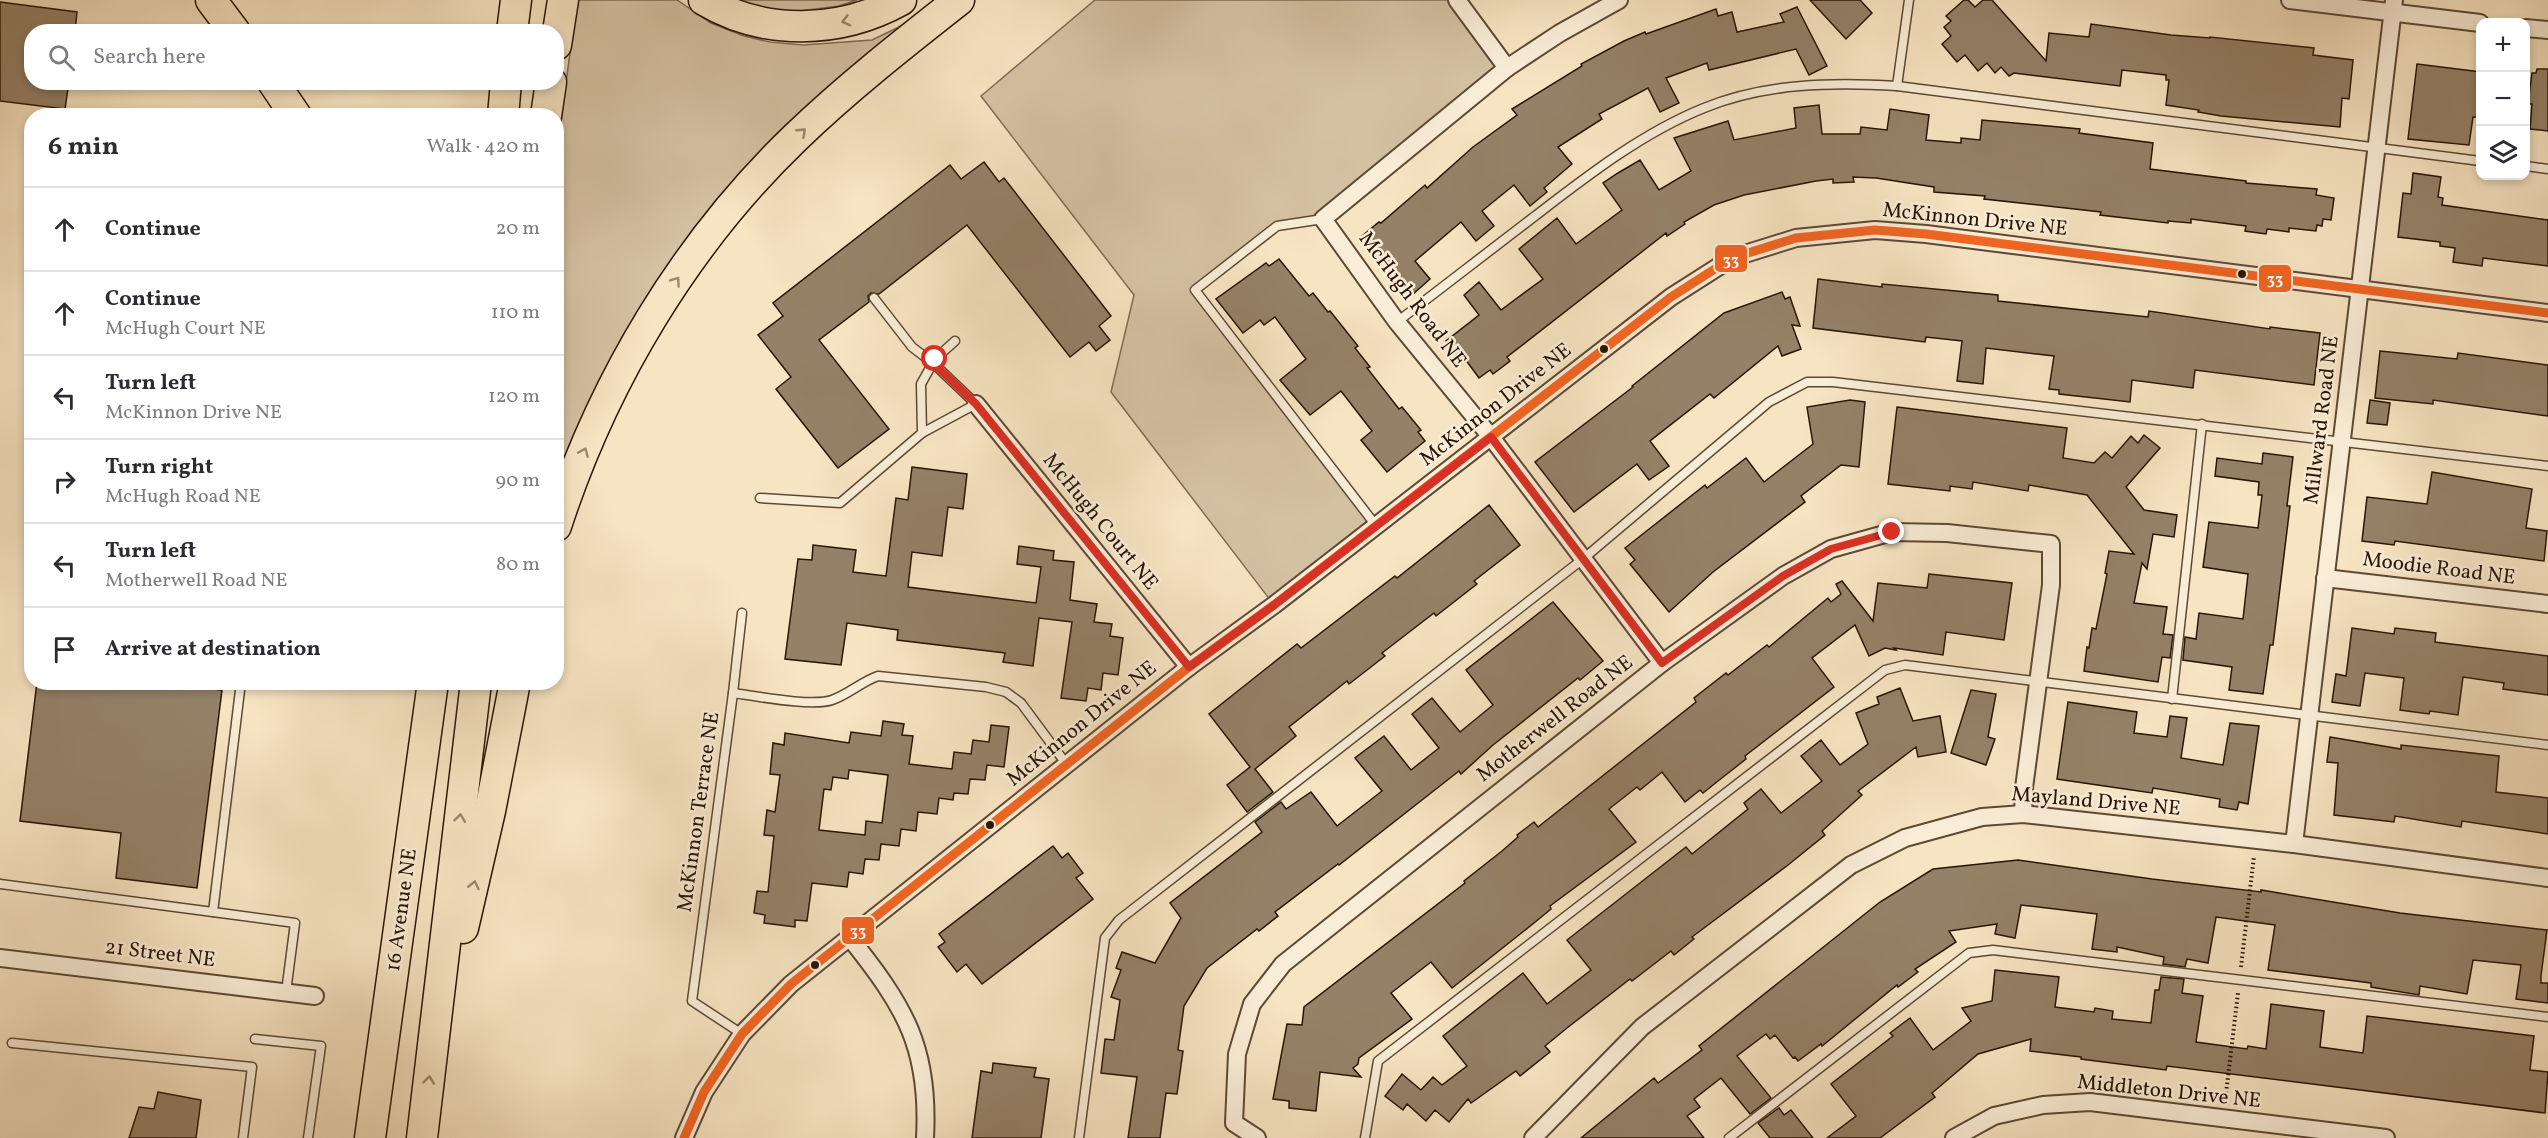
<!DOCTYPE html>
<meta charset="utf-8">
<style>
:root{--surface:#fff;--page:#f7f7f7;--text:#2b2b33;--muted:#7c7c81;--line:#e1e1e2}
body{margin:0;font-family:Vollkorn,serif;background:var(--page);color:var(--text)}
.controls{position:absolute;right:18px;top:18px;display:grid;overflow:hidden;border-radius:12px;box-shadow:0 3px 9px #0003}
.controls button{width:54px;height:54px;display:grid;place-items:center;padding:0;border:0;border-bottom:2px solid var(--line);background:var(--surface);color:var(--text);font:30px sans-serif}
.stop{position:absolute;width:18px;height:18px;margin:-14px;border:4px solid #d93025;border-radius:50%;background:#fff}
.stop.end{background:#d93025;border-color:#fff;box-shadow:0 2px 6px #0008}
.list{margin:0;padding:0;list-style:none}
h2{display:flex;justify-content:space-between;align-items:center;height:78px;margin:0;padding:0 24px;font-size:26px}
h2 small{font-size:20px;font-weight:400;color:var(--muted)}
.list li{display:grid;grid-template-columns:39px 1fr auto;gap:18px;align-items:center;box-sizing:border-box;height:84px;padding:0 24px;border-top:2px solid var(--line)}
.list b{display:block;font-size:22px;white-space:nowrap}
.list p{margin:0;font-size:20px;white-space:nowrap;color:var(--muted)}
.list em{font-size:20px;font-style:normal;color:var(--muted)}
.icon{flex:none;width:33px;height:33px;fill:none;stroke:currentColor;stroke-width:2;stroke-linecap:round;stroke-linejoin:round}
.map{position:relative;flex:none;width:2548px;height:1138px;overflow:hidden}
.search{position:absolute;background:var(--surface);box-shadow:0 3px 9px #0003;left:24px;top:24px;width:540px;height:66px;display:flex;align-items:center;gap:15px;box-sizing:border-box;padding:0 21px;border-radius:24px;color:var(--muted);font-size:22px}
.panel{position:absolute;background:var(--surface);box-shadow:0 3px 9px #0003;left:24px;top:108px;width:540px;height:582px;border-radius:24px}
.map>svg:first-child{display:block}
</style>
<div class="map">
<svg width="2548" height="1138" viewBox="0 0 2548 1138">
<rect width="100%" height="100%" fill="#f7e4c2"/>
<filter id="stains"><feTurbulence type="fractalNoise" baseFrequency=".00333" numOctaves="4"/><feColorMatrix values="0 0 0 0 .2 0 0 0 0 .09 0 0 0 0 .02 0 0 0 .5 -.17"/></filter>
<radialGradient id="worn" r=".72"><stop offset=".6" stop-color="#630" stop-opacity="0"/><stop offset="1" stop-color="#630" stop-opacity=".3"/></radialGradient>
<g fill="#d4c1a2" stroke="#7e6b54" stroke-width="1.5">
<path d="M577 0H677L711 23 744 36 770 42 803 45 872 40 899 27 939 0 791 128 557 486 556 158Z"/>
<path d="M736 0H857L839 6 776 14Z"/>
<path d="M1095 0H1457L1507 68 1323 219 1277 226 1195 290 1377 527 1274 605 1111 392 1134 295 981 96Z"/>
</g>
<g fill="#948167" stroke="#281505" stroke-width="1.5" fill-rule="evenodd">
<path d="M1810 0H1860L1872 13 1846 39Z"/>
<path d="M1964 0H1968L1975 7 1983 0H1992L2046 61 2049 33 2089 37 2091 24 2171 35 2210 38V37L2314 48 2313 55 2353 60 2349 99 2342 98 2340 127 2221 116 2198 112 2199 110 2166 105 2169 80H2166V75L2122 70 2120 86 2014 73 2009 76 2001 67 1995 73 1987 63 1978 71 1965 55 1957 62 1942 44 1951 36 1944 27 1951 21 1946 16Z"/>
<path d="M0 2 77 12 75 32H32V82H69L65 109 0 101Z"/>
<path d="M1797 7 1827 66 1809 75 1796 49 1709 70 1707 63 1666 78 1679 103 1660 112 1648 88 1599 114 1602 119 1558 147 1572 164 1544 188 1547 192 1530 206 1514 185 1482 211 1494 226 1476 241 1461 222 1415 261 1430 279 1411 296 1362 236 1379 222 1381 223 1425 185 1427 188 1473 147 1517 115 1512 109 1582 66 1581 64 1624 41 1645 32 1646 34 1716 9 1718 16 1732 12 1737 32 1784 22 1780 14Z"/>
<path d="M2417 64 2481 72V117H2473L2469 145 2408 139Z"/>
<path d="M2537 69H2548V131L2530 129 2532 104H2528L2532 73H2536Z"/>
<path d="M1819 105 1822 134H1860L1861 127 1887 130 1890 109 1929 115 1926 140 1961 143V138L1980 140 1982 120 2080 129 2079 133 2153 143 2150 169 2246 181V183L2317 189 2316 195 2334 198 2331 220 2323 219 2322 226 2317 225 2316 231 2289 228V232L2267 229 2266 234 2245 231 2246 226 2191 219V223L2168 221V223L2100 215 2101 212 1984 199 1985 196 1934 192V187L1876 178 1853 177 1854 182 1833 183V179L1816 181 1744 195 1714 205 1684 222 1685 224 1667 236 1666 233 1507 357 1510 361 1493 374 1490 370 1479 378 1465 359 1462 362 1446 341 1479 315 1464 295 1479 282 1501 310 1543 279 1519 249 1557 218 1576 244 1622 210 1603 183 1618 173 1640 160 1659 190 1691 171 1674 138 1728 121 1734 140 1796 128 1794 108Z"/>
<path d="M984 162 999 182 1004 178 1111 316 1099 326 1110 340 1096 351 1089 342 1070 357 967 225 879 294 871 293 868 296 869 302 819 340 889 429 838 468 776 389 791 377 758 335 783 316 773 303 950 165 961 179Z"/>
<path d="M2413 173 2441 177 2438 197 2443 198 2442 205 2548 220V266L2483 258 2482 266 2453 262 2455 248 2440 246V242L2398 237 2403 193 2411 194Z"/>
<path d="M1279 259 1309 296 1313 293 1328 312 1330 311 1358 346 1355 348 1370 367 1367 368 1399 409 1402 407 1421 430 1418 432 1425 441 1387 472 1361 440 1372 431 1341 391 1310 415 1280 380 1306 359 1275 317 1264 325 1260 320 1243 333 1216 299 1266 263 1269 266Z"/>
<path d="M1818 279 1882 287V284L1998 295V301L2148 317 2149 311 2270 329V327L2320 333 2314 385 2195 370 2193 388 2132 380 2130 402 2104 399 2059 394V390L2049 389 2054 356 1986 348 1983 384 1957 381 1962 341 1926 337 1925 342 1813 328Z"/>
<path d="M1782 292 1785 299 1790 297 1800 326 1792 325 1801 349 1782 356 1778 346 1714 398 1710 394 1650 441 1669 466 1649 480 1637 464 1574 512 1535 462 1633 387 1632 386 1724 313Z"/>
<path d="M2380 351 2457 359 2458 353 2548 365V416L2433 400V404L2375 398Z"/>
<path d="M1850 400 1865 402 1859 467 1841 465 1801 496 1805 502 1713 572 1669 612 1630 564 1635 560 1625 548 1705 485 1707 488 1746 458 1764 482 1813 444 1807 407Z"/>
<path d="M2370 400 2390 403 2387 425 2367 423Z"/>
<path d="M1897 407 2067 428 2063 458 2094 463 2105 452 2112 458 2131 436 2138 443 2144 435 2160 448 2126 487 2144 510 2177 515 2174 537 2153 534 2147 569 2142 563 2134 603 2167 607 2163 634 2173 635 2170 658 2162 657 2158 682 2084 671 2087 647 2089 648 2092 628 2096 629 2107 574 2105 573 2109 551 2134 554 2087 495 2029 485 2028 491 1973 482 1972 489 1950 486V491L1888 484Z"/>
<path d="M2263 453 2293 457 2287 506H2290L2273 645H2270L2263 694 2229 690 2232 667 2183 660 2185 637 2196 639 2199 613 2243 619 2248 574 2203 567 2209 522 2258 528 2262 495H2258L2259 482 2215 476 2217 458 2262 464Z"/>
<path d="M912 467 967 474 963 509 948 507 942 556 912 552 908 587 1036 603 1041 567 1017 564 1019 546 1054 551 1053 560 1074 562 1070 600 1097 604 1094 622 1112 624 1110 636 1123 638 1118 675 1103 673 1101 690 1088 688 1086 701 1061 698 1072 622 1039 618 1033 666 1003 662 1005 653 897 640 898 630 847 623 841 665 785 659 798 559 812 560 813 545 856 550 853 572 886 576 896 498 908 500Z"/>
<path d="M2432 472 2532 489 2526 528 2547 531 2544 561 2395 541 2394 545 2362 541 2367 497 2427 504Z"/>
<path d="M1489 505 1520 545 1474 581 1477 584 1436 616 1434 613 1382 653 1385 656 1349 684 1347 681 1289 727 1296 736 1255 769 1273 792 1247 812 1227 785 1250 767 1209 714 1297 644 1301 648 1395 576 1397 578Z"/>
<path d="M1929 574 2012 583 2004 640 1946 632 1943 655 1894 648 1896 650 1885 648 1869 656 1855 625 1812 658 1834 687 1745 756 1746 759 1718 781 1703 793 1700 790 1685 802 1662 772 1640 790 1637 787 1609 809 1636 842 1550 906 1551 909 1534 923 1452 988 1431 962 1391 993 1412 1019 1359 1058 1358 1064 1353 1068 1361 1077 1320 1072 1316 1111 1289 1108V1101L1273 1099 1287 1024 1302 1025 1304 1007 1465 883 1464 881 1502 851 1518 837 1517 835 1534 822 1538 827 1696 702 1694 698 1726 673 1728 675 1767 645 1769 647 1828 598 1831 602 1841 594 1836 584 1842 581 1873 621 1878 583 1927 588Z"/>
<path d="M1553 602 1603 661 1580 680 1578 678 1493 745 1461 774 1459 771 1339 865 1338 864 1275 912 1278 916 1259 931 1257 929 1207 968 1184 1006 1178 1050 1183 1051 1177 1094 1166 1093 1160 1138H1128L1137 1077 1101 1073 1105 1039 1114 1040 1120 1000 1111 997 1121 970 1116 968 1122 952 1155 963 1181 918 1170 903 1262 832 1255 822 1281 802 1286 809 1311 792 1337 826 1382 791 1355 758 1384 736 1411 770 1439 748 1412 714 1432 698 1460 732 1493 705 1466 670Z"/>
<path d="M2352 628 2394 634 2395 628 2436 633 2435 642 2548 656V695L2503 689 2504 683 2463 677 2458 715 2430 711 2429 714 2400 710 2404 678 2365 673 2360 706 2332 702 2336 674 2346 676Z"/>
<path d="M37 682H185V686L222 690 197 888 116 878 121 833 20 821Z"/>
<path d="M1900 688 1913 721 1940 716 1946 752 1918 757 1916 747 1858 791 1862 795 1822 831 1825 835 1788 865 1692 937 1694 939 1674 955 1671 951 1632 981 1630 979 1567 1028 1545 1046 1550 1052 1520 1076 1516 1071 1471 1103 1468 1099 1449 1122 1435 1110 1426 1121 1407 1104 1403 1110 1385 1096 1402 1074 1421 1090 1433 1077 1442 1085 1467 1066 1443 1036 1523 973 1547 1004 1591 970 1567 940 1686 847 1692 854 1748 809 1744 803 1761 789 1781 813 1822 781 1801 756 1821 740 1840 765 1868 744 1856 713 1879 704 1877 697Z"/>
<path d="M1971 690 1996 694 1988 737 1995 739 1986 765 1951 753Z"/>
<path d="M2068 702 2137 712 2134 733 2167 737 2170 716 2187 718 2181 758 2223 765 2230 723 2259 726 2248 804 2239 802 2237 810 2219 807 2220 799 2153 788 2152 793 2057 779Z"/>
<path d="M883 721 904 724 902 735 913 736 909 764 952 769 954 752 971 754 973 740 989 742 991 725 1009 727 1004 767 987 765 985 780 970 779 968 794 954 793 953 800 939 798 937 814 918 812 916 831 901 829 899 846 881 844 879 860 865 859 863 874 849 872 847 887 812 883 807 921 795 920V927L764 923 765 915 754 913 757 891 768 892 774 836 764 835 767 810 775 812 780 775 770 774 773 743 784 745 785 733 849 743 851 732 881 736ZM849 770 888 775 882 823 866 821 865 835 819 830 824 789 831 790 833 777 848 779Z"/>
<path d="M2330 737 2401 749V745L2499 756 2496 792 2548 798V834L2462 821 2461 827 2395 816 2394 822 2334 815 2338 763 2327 762Z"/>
<path d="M1053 846 1062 858 1068 853 1083 873 1076 878 1093 899 982 984 966 964 957 972 938 947 945 942 939 934Z"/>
<path d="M2018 860 2152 879 2261 892V890L2400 913 2547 930 2541 976V983H2548V1003L2516 999 2521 965 2473 960 2467 994 2420 986 2419 995 2371 987V983L2268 970 2275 925 2216 917 2208 963 2187 959 2185 967 2163 964 2164 957 2117 947V952L2092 949 2097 914 2021 905 2015 938 1995 934 1997 924 1949 931 1956 942 1915 969 1918 972 1898 987 1897 985 1822 1046 1821 1044 1798 1061 1795 1057 1793 1058 1775 1035 1770 1039 1766 1034 1737 1056 1771 1098 1750 1114 1721 1078 1694 1099 1700 1107 1687 1116 1704 1138H1581L1654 1078 1658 1083 1702 1050 1699 1046 1880 902 1933 869Z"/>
<path d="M1995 970 2059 977 2055 1007 2094 1012 2095 1008 2113 1011 2112 1019 2151 1023 2155 990H2159L2161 977 2184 979 2182 993 2203 996 2196 1042 2247 1049 2248 1046 2266 1049 2271 1004 2324 1011 2320 1047 2363 1053 2367 1016 2534 1036 2530 1070 2548 1072 2545 1113 2167 1066 2166 1070 2081 1059V1057L2030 1051 2031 1039 1978 1054 1932 1093 1935 1097 1880 1138H1827L1856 1116 1831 1084 1893 1036 1890 1033 1910 1018 1933 1050 1971 1021 1962 1008 1992 1001Z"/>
<path d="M993 1063 1036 1068 1034 1077 1049 1079 1041 1138H972L981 1071 992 1073Z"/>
<path d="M158 1092 201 1100 196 1138H129L139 1107 154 1109Z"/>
<path d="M1779 1108 1784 1115 1791 1110 1813 1138H1770L1758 1123Z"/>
</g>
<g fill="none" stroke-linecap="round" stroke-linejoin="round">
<g stroke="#5c4934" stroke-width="11">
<g id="lane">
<path d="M1897 86 1909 0"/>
<path d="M2526 166 2548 169"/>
<path d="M1323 219 1277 226 1195 290 1377 527"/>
<path d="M874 298 912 347 933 363 976 404 922 433"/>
<path d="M1397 322C1443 287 1489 251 1535 216 1587 176 1642 133 1704 108 1765 83 1833 82 1897 86L2480 161"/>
<path d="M760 498 840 503 922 433 921 384 935 359 955 341"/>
<path d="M241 682 213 912 295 923 286 992"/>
<path d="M733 693 742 613"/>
<path d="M2172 699 2202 424"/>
<path d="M0 884 213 912"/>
<path d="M742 1034 692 1001 733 693C756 696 812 707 832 700 849 694 861 682 878 676L986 687 1006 692 1021 703 1067 765"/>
<path d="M255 1039 321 1046 308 1138"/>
<path d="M12 1043 252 1067 243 1138"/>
<path d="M1079 1138 1105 938 1119 920 1583 559 1769 402 1807 382H1833L2548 466"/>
<path d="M1365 1138 1378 1061 1885 670 1905 665 2548 745"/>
<path d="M1729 1138 1969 953 1993 950 2548 1017"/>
</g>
</g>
<g stroke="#5c4934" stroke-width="20">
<g id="street">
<path d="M1457 0 1507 68 1323 219 1397 322 1491 437 1662 663"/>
<path d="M2290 0 2480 23"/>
<path d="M2526 28 2548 30"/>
<path d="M1507 68 1560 33 1619 0"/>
<path d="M976 404 1189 667"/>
<path d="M2325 578 2548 604"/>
<path d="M2294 844 2394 0"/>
<path d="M850 938C905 1007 930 1048 925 1138"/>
<path d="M0 958 315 996"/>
<path d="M684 1138 704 1092 742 1034 791 984 1189 667 1274 605 1671 297 1732 258 1796 238 1875 230 1926 234 2548 313"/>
<path d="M1257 1138 1234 1123 1237 1054 1252 1004 1283 964 1662 663 1783 576 1831 549 1892 532 1947 533 2051 544V585L2024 788 2023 814"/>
<path d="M1533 1138 1642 1027 1851 865 1905 838 1982 817 2023 814 2294 844 2548 878"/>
<path d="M1954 1138 1994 1116 2043 1105 2090 1102 2386 1138"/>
</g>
</g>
<g stroke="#281505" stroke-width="33">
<g id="highway">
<path d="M211 0 235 32"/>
<path d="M704 0C764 36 840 34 901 0"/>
<path d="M512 32 516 0"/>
<path d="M556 45 563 0"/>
<path d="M273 82 296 116"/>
<path d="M503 116 506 82"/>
<path d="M546 116 551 82"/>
<path d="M556 526C603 381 685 244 795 138 847 88 903 44 959 0"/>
<path d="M463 928 490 811 515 682"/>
<path d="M370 1138 433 682"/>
<path d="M422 1138 476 682"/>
</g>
</g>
<g stroke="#281505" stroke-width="4" stroke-dasharray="1.5 3" stroke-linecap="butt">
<path d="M2241 967 2254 856"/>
<path d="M2225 1102 2238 993"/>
</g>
<use href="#lane" stroke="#faedd7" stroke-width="8"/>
<use href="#street" stroke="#faedd7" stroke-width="16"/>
<use href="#highway" stroke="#f7e4c2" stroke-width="30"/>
<g stroke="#faedd7" stroke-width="14">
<path id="bus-1" d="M684 1138 704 1092 742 1034 791 984 1189 667 1274 605 1671 297 1732 258 1796 238 1875 230 1926 234 2548 313"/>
</g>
<use href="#bus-1" stroke="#f26522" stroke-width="9"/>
</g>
<defs><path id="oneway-chevron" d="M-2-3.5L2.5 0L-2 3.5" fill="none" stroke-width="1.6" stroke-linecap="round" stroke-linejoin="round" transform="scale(1.5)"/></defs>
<g stroke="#9a876d">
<use href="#oneway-chevron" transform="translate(846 21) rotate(165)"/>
<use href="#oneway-chevron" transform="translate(802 132) rotate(-43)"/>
<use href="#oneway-chevron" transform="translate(676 281) rotate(-55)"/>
<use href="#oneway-chevron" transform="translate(584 452) rotate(-67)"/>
<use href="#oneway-chevron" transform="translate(460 818) rotate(-83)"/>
<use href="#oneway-chevron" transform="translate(474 885) rotate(-77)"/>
<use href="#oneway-chevron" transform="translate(429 1080) rotate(-83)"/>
</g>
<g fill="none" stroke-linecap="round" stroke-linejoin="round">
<path stroke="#d93025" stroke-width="8" d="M935 359 933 363 976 404 1189 667 1274 605 1491 437 1662 663 1783 576 1831 549 1892 532"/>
</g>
<g fill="#281505" stroke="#faedd7" stroke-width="2">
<circle cx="2242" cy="274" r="5"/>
<circle cx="1604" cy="349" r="5"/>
<circle cx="990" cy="825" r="5"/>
<circle cx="815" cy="965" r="5"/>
</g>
<g text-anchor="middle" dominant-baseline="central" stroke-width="5" stroke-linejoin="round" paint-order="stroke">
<g font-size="21" fill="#281505" stroke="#faedd7">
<text transform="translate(1975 220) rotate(6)">McKinnon Drive NE</text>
<text transform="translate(1412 300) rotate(53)">McHugh Road NE</text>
<text transform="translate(1496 405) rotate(-38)">McKinnon Drive NE</text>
<text transform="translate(2322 420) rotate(-83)">Millward Road NE</text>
<text transform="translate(1100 522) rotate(51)">McHugh Court NE</text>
<text transform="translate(2439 569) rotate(7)">Moodie Road NE</text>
<text transform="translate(1555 719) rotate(-38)">Motherwell Road NE</text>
<text transform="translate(1082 724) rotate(-39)">McKinnon Drive NE</text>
<text transform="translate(2096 802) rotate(5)">Mayland Drive NE</text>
<text transform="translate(699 812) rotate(-82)">McKinnon Terrace NE</text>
<text transform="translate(402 910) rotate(-82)">16 Avenue NE</text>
<text transform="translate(160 954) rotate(7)">21 Street NE</text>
<text transform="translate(2169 1092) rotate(6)">Middleton Drive NE</text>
</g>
</g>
<g stroke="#faedd7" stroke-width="2">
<rect x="1714" y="244" width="34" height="29" rx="6" fill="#f26522"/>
<rect x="2258" y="264" width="34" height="29" rx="6" fill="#f26522"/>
<rect x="841" y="916" width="34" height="29" rx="6" fill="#f26522"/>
</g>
<g font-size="16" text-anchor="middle" font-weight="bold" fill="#fff">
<text x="1731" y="265">33</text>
<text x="2275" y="284">33</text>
<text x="858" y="936">33</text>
</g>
<rect width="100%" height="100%" filter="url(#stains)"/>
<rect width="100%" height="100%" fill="url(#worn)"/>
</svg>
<div class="controls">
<button>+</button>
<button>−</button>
<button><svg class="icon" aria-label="layers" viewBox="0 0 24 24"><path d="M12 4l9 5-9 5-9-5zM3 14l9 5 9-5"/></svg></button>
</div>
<div class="stop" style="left:935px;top:359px"></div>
<div class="stop end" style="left:1892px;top:532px"></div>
<div class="search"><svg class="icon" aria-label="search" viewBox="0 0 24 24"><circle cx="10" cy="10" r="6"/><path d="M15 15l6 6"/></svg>Search here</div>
<section class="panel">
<h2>6 min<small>Walk · 420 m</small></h2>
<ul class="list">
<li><svg class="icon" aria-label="ahead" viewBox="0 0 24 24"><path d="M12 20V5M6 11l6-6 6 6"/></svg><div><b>Continue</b></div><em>20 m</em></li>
<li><svg class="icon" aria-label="ahead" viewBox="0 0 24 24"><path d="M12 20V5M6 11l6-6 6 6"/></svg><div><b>Continue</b><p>McHugh Court NE</p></div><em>110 m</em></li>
<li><svg class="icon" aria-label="left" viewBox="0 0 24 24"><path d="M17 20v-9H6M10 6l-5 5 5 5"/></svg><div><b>Turn left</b><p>McKinnon Drive NE</p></div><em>120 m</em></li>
<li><svg class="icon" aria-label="right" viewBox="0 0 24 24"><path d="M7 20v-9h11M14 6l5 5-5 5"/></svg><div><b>Turn right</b><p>McHugh Road NE</p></div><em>90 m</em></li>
<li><svg class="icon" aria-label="left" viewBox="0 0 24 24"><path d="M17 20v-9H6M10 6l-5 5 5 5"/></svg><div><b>Turn left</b><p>Motherwell Road NE</p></div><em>80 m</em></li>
<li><svg class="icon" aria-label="arrive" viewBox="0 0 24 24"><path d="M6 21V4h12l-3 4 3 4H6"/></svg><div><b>Arrive at destination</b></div></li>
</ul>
</section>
</div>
